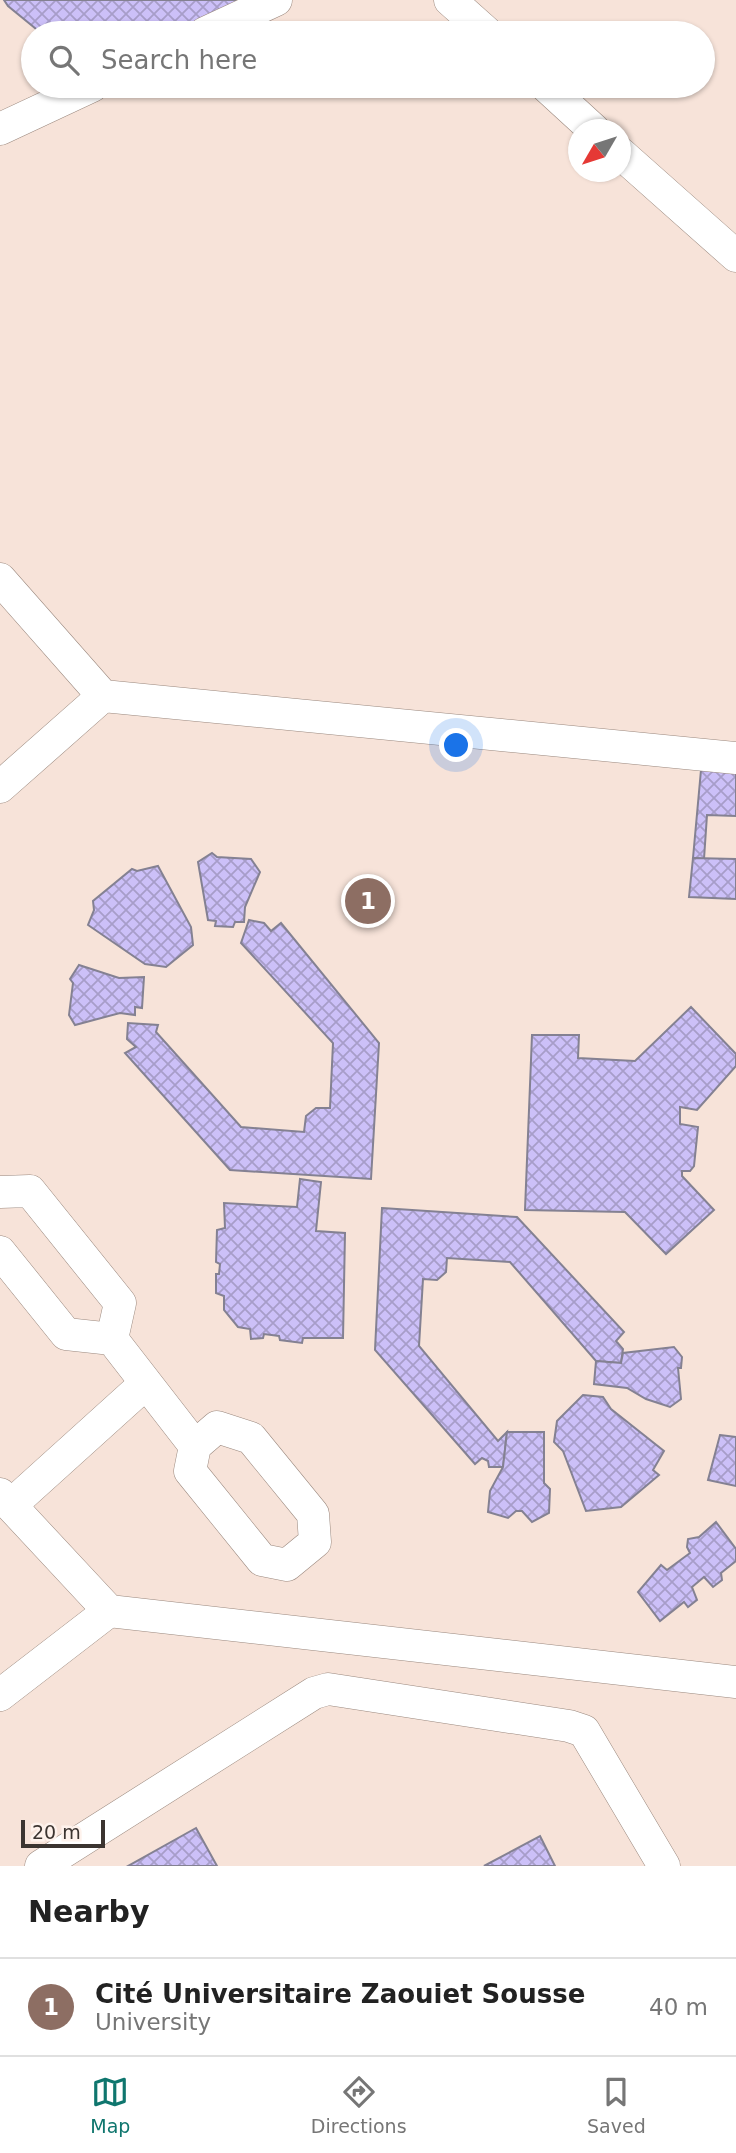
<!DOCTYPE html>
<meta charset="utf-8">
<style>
:root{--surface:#fff;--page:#f6f6f6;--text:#222;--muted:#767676;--line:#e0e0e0;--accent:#0f766e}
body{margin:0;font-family:"DejaVu Sans",sans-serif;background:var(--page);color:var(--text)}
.compass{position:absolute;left:568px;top:119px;width:63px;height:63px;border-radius:50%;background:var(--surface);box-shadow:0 2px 5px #0004;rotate:231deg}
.scale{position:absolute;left:21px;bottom:18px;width:84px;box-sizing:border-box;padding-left:7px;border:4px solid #3b3430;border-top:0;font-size:19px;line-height:24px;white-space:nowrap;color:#3b3430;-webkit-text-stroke:5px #fef2ec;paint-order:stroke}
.you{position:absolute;left:457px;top:746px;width:24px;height:24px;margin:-18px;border:5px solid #fff;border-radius:50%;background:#1a73e8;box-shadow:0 0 0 10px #1a73e833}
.badge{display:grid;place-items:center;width:46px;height:46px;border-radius:50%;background:var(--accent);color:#fff;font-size:23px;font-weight:700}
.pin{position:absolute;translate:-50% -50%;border:4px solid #fff;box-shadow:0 2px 7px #0006}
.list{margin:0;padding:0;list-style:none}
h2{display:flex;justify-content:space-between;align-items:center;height:91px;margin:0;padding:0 28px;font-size:30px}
h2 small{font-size:23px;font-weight:400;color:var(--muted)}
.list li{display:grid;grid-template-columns:46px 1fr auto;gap:21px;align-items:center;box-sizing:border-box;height:98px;padding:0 28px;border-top:2px solid var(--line)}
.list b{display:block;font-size:26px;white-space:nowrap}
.list p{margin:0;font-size:23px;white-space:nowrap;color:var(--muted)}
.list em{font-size:23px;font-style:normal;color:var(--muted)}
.icon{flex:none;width:38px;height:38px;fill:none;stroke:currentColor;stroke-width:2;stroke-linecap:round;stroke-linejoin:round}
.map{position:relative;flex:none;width:736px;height:1866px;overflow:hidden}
.search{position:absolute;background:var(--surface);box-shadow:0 2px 5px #0004;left:21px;right:21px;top:21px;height:77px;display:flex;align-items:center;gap:18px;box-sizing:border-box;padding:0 24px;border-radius:38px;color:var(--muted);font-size:26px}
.sheet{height:189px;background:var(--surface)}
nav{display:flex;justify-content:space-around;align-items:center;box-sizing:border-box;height:98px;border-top:2px solid var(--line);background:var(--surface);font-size:19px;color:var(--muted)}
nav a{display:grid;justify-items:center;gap:4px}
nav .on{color:var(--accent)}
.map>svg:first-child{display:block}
</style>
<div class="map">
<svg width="736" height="1866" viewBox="0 0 736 1866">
<defs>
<pattern id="building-cross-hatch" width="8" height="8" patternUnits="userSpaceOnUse" patternTransform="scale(1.75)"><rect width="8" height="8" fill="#ccc0f8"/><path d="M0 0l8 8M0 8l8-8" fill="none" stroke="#a79dc9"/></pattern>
</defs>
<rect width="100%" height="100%" fill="#f7e3d9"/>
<g fill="url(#building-cross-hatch)" stroke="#848192" stroke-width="2">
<path d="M4 0H267L183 33H41L8 6Z"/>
<path d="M701 770 736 772V816L707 815 704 859 693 858Z"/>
<path d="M212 853 217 857 251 859 260 872 245 907 244 922H235L233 927 215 926 216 921 208 920 198 862Z"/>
<path d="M693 858 736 859V899L689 897Z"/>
<path d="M158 866 191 927 193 945 166 967 145 964 88 925 94 910 93 901 132 869 137 871Z"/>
<path d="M249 920 264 923 271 931 281 923 379 1043 371 1179 230 1170 125 1053 136 1047 127 1039 128 1023 158 1025 156 1032 241 1127 304 1132 306 1116 316 1108H330L333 1043 241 943Z"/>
<path d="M79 965 119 978 144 977 142 1008 135 1007V1015L120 1013 75 1025 69 1015 73 983 70 979Z"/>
<path d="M691 1007 736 1054V1066L697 1110 680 1107V1124L698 1127 694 1166 690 1171H682V1176L714 1210 666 1254 625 1212 525 1210 532 1035H579L578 1058 635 1061Z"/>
<path d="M300 1179 321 1182 316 1231 345 1233 343 1338H303L302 1343 280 1340 279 1336 264 1334 263 1338 251 1339 250 1329 238 1327 224 1310V1296L216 1293V1274H219L220 1264 216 1262 217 1230 225 1228 224 1203 297 1207Z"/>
<path d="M382 1208 517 1217 624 1332 616 1341 623 1349 621 1363 596 1361 510 1262 447 1258 446 1272 437 1280 423 1279 419 1346 498 1441 507 1432 503 1467H489L488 1461 482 1458 475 1464 375 1350Z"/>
<path d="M674 1347 682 1357 681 1368H678L681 1399 670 1407 646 1399 627 1388 594 1384 596 1361 621 1363 623 1353Z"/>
<path d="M583 1395 603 1397 611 1409 664 1451 653 1470 659 1475 621 1507 586 1511 563 1451 554 1442 557 1421Z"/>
<path d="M507 1432H544V1483L550 1489 549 1513 532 1522 522 1511H516L508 1518 488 1512 490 1491 503 1467Z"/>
<path d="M720 1435 736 1437V1486L708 1480Z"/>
<path d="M716 1522 736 1549V1561L721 1573 722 1580 713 1587 704 1577 692 1587 697 1600 688 1607 684 1602 660 1621 638 1592 661 1565 667 1570 690 1553 687 1547 688 1539 699 1537Z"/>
<path d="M196 1828 217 1866H128Z"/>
<path d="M540 1836 555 1866H484Z"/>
</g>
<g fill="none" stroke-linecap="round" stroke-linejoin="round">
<g stroke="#9a887e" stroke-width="33">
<g id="minor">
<path d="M450 0 487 33"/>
<path d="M205 33 276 0"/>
<path d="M546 86 594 130"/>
<path d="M0 129 92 86"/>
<path d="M620 153 736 256"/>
<path d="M0 579 103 696 736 758"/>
<path d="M0 787 103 696"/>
<path d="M0 1192 30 1191 120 1303 112 1339"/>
<path d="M0 1252 66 1334 112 1339 195 1446"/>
<path d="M217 1427 251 1438 313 1514 315 1542 287 1565 262 1560 190 1471 195 1446Z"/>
<path d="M0 1494 109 1611 736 1682"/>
<path d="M11 1505 145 1384"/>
<path d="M0 1695 109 1611"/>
<path d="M41 1866 314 1693 328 1689 569 1726 584 1731 664 1866"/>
</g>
</g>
<use href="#minor" stroke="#fff" stroke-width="32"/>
</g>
</svg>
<svg class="compass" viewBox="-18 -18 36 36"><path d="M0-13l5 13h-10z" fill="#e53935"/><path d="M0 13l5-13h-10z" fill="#767676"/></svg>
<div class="scale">20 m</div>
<div class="you"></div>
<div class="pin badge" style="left:368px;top:901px;background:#8d6e63">1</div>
<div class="search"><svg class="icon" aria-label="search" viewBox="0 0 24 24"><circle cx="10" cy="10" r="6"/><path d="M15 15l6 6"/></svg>Search here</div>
</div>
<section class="sheet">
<h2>Nearby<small></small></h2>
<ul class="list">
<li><span class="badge" style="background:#8d6e63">1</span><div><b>Cité Universitaire Zaouiet Sousse</b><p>University</p></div><em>40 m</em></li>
</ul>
</section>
<nav>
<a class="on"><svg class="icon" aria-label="map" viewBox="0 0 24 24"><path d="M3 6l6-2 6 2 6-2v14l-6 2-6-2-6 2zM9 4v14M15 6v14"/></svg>Map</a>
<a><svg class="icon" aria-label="directions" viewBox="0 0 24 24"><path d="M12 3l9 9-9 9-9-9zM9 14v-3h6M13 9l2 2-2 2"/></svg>Directions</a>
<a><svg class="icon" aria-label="saved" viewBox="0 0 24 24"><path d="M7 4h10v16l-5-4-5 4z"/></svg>Saved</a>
</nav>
